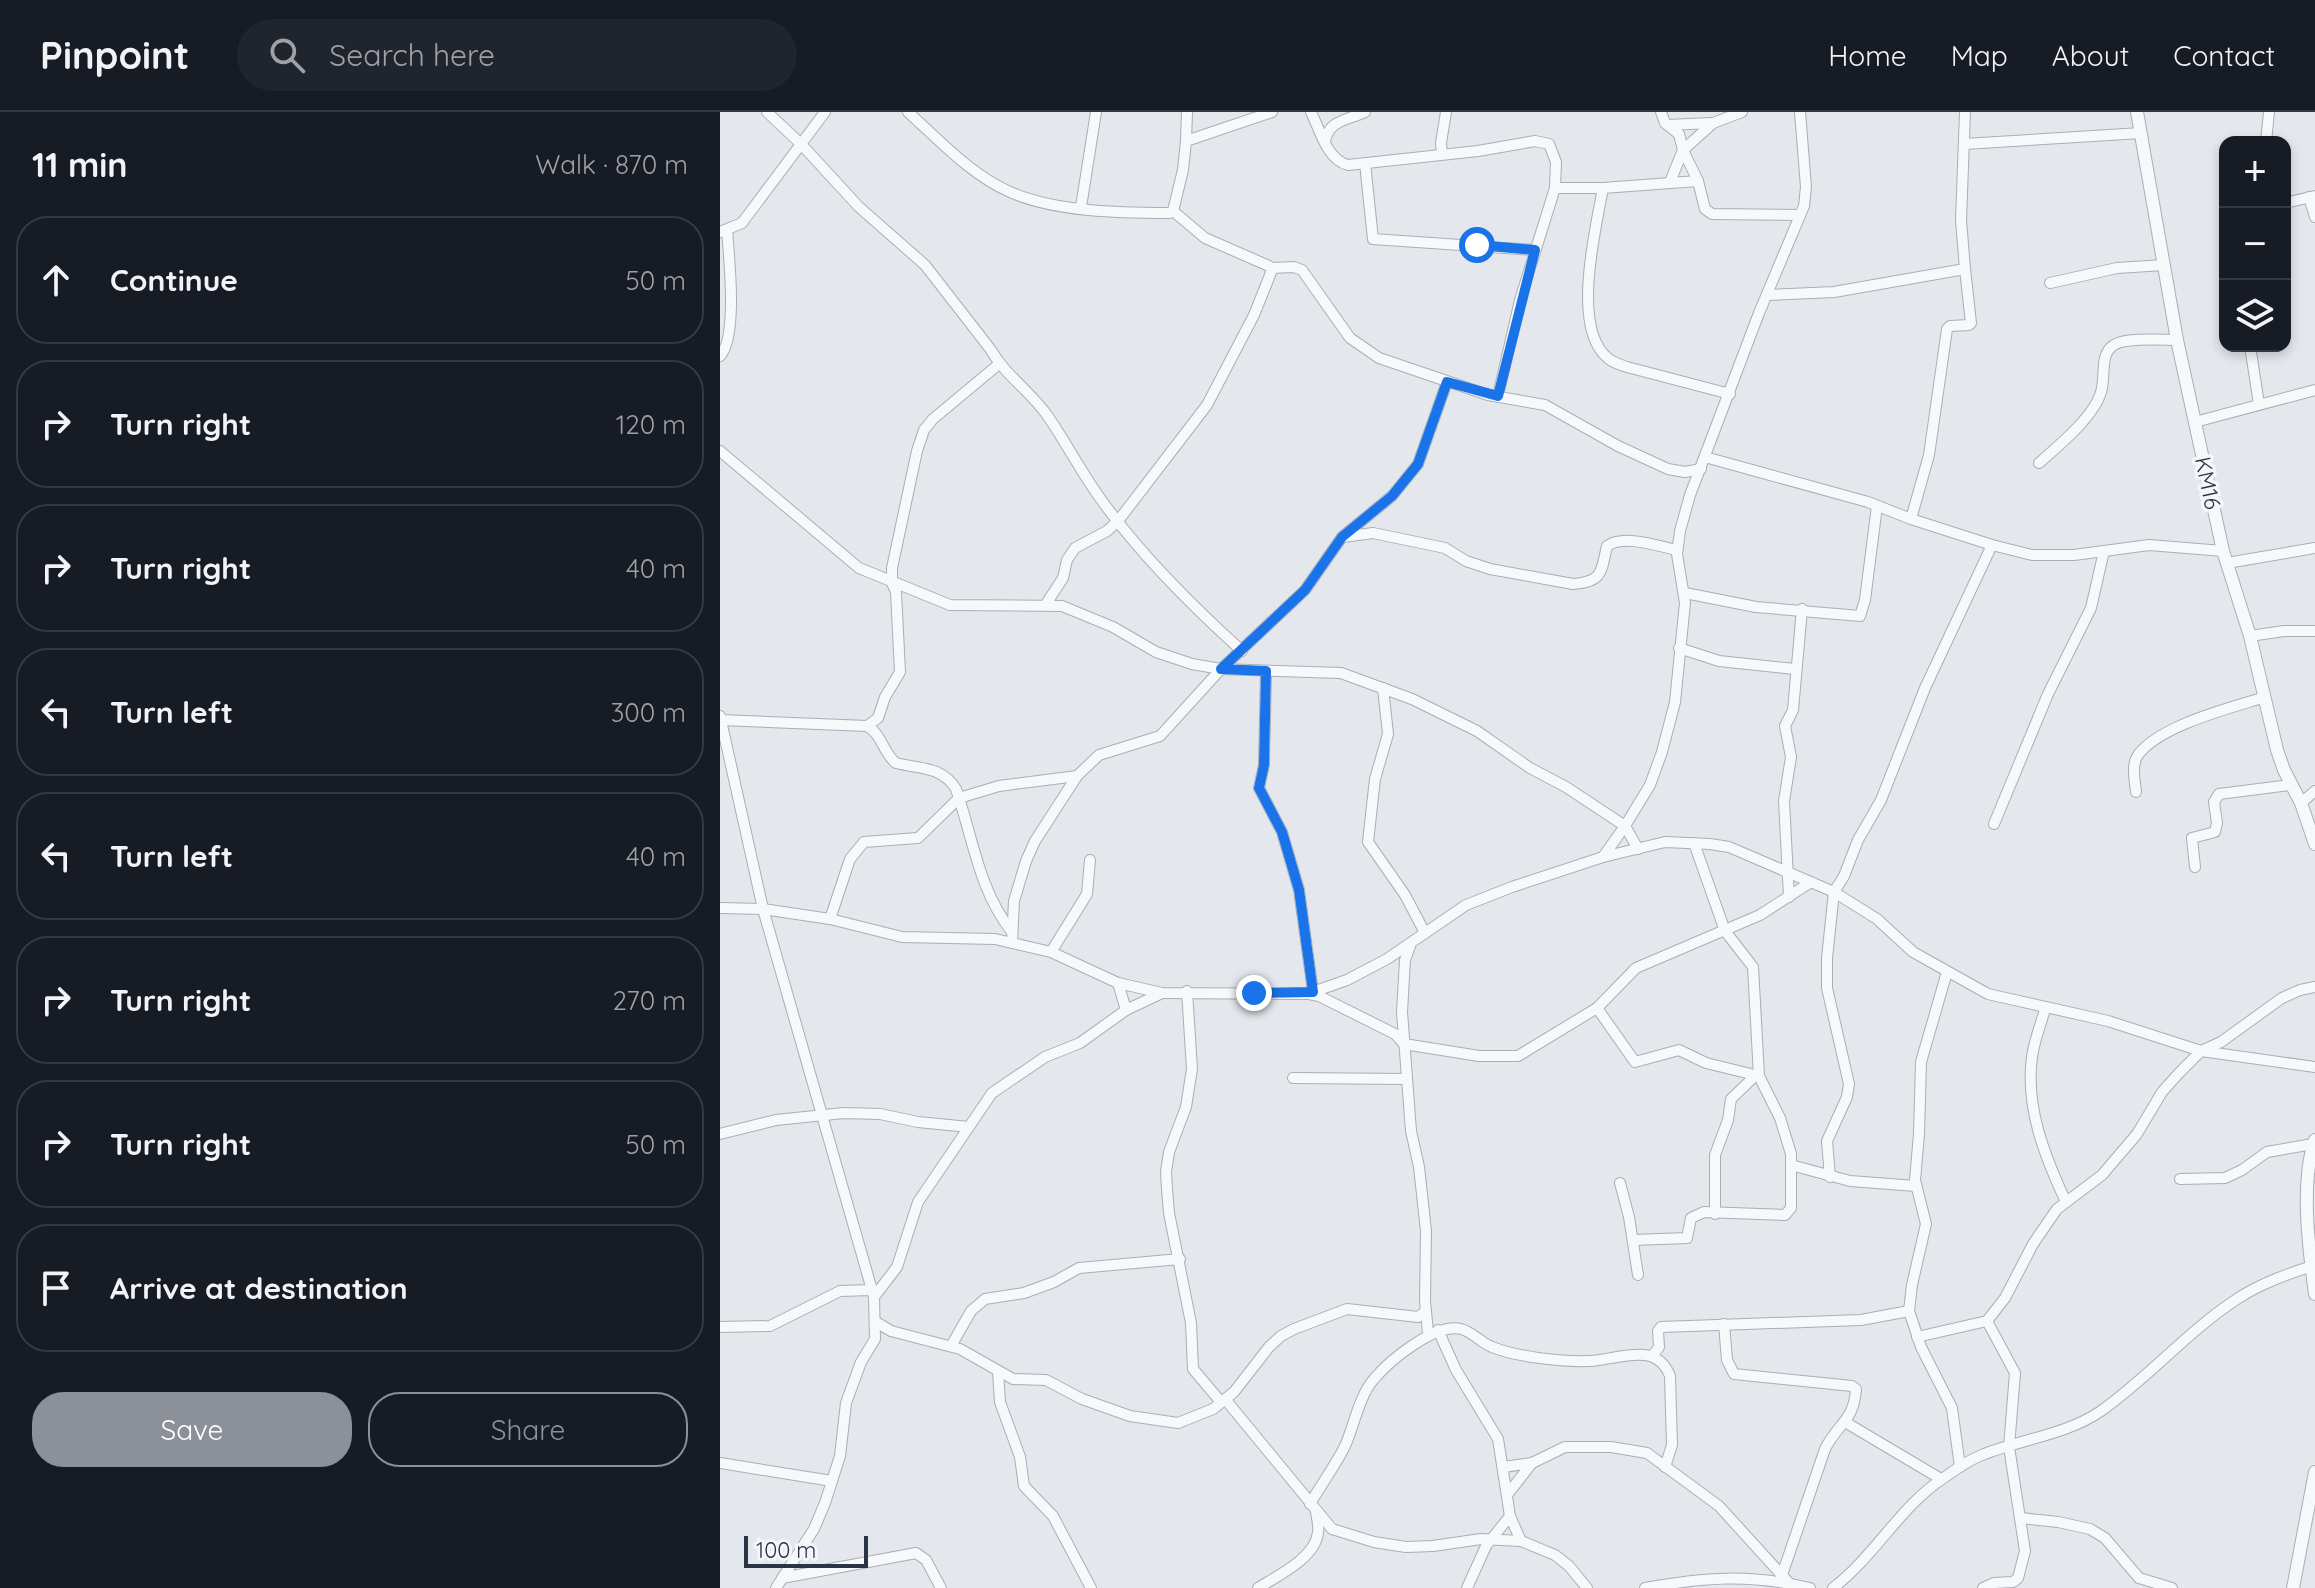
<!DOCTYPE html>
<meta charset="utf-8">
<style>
:root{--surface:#171b24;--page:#20242c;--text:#f1f3f6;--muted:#9ea1a6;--line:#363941;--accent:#8c9099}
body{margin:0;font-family:Quicksand,sans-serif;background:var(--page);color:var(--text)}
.controls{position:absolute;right:24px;top:24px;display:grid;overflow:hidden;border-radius:16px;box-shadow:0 4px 12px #0003}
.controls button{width:72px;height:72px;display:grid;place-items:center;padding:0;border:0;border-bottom:2px solid var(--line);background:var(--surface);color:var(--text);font:40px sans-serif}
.scale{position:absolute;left:24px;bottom:20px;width:124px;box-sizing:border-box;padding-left:8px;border:4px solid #2b3445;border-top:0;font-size:22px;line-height:28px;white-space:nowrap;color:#2b3445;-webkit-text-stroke:6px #f4f6f9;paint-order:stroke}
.stop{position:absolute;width:24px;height:24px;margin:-18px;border:6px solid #1a73e8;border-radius:50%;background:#fff}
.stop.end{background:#1a73e8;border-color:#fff;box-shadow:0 2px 8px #0008}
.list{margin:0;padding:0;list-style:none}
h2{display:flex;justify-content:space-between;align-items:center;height:104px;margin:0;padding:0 32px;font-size:34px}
h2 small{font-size:26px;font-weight:400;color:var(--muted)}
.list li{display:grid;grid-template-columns:52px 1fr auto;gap:24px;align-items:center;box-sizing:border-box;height:128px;margin:0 16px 16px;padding:0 16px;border:2px solid var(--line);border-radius:32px}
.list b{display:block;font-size:30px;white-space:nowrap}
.list em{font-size:26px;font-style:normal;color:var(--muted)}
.actions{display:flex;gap:16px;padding:24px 32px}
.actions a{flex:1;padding:18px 0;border:2px solid var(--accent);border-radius:32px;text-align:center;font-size:28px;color:var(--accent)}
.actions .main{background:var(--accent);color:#fff}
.icon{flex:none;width:44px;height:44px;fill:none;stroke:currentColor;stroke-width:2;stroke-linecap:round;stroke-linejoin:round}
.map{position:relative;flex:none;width:1595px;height:1476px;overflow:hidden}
header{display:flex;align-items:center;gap:48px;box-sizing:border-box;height:112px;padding:0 40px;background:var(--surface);border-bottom:2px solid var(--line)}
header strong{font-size:38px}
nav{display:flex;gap:44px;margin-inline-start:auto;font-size:28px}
.search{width:560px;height:72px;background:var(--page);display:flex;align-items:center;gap:20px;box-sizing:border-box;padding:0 28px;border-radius:44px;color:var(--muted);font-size:30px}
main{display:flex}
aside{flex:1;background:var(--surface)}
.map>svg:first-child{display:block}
</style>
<header>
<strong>Pinpoint</strong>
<div class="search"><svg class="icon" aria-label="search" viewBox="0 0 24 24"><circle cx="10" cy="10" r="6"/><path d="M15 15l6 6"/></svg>Search here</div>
<nav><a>Home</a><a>Map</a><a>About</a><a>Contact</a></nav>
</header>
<main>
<aside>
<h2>11 min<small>Walk · 870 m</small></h2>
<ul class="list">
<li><svg class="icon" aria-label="ahead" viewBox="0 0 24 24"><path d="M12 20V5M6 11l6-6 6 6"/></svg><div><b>Continue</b></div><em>50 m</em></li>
<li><svg class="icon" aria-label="right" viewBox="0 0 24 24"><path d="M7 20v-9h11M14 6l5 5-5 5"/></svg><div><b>Turn right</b></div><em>120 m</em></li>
<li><svg class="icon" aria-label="right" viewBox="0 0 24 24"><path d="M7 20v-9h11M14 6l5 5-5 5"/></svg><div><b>Turn right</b></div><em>40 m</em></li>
<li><svg class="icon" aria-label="left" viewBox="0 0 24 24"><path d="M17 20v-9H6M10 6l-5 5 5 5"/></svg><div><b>Turn left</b></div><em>300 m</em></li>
<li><svg class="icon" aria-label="left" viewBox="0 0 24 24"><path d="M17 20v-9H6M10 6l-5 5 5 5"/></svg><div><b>Turn left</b></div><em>40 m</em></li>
<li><svg class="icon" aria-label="right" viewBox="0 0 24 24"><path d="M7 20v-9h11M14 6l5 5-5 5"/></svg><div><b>Turn right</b></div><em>270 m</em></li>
<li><svg class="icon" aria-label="right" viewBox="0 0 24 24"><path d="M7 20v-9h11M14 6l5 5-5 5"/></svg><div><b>Turn right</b></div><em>50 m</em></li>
<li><svg class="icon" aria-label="arrive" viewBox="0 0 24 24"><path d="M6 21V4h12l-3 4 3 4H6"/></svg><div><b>Arrive at destination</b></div></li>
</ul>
<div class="actions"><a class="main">Save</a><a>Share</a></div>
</aside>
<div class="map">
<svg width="1595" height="1476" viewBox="0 0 1595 1476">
<rect width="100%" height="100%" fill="#e4e7ec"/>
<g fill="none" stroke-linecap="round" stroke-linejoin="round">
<g stroke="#a9aeb7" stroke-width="12">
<g id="minor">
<path d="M47 0 81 32 139 95 205 153 271 238C285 263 310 279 327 303 343 326 357 352 373 376 412 434 470 492 522 539"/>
<path d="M188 0C219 28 251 63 290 80 335 100 401 101 449 101L453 99"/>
<path d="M591 0C600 18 607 48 628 53L758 39 815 29 829 32 836 50 835 76 800 188 778 284"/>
<path d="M941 0 945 11 959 22 963 38 978 69"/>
<path d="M948 13 991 11"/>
<path d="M466 29 467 0"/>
<path d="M605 30C608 8 628 8 645 0"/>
<path d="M1546 30 1549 0"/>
<path d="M1244 32 1421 21"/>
<path d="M722 42 721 31 726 0"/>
<path d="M645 51 653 127 815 138"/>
<path d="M950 70 963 38 993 11 1022 0"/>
<path d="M835 76H883L978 69 985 97 992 102 1080 103"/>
<path d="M883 76C876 116 850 218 889 247 894 251 901 253 907 255L1010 282"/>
<path d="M1589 85 1595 105"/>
<path d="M1565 91 1595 84"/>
<path d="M361 95 376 0"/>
<path d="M453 99 463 58 466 29 552 0"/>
<path d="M0 120 22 111 105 0"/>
<path d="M551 156 574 155 582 158 630 226 659 246 768 283 825 293 898 334 948 357 965 360 981 357"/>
<path d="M1330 171 1397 156 1444 153"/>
<path d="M1047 183 1114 180 1245 157 1241 108 1245 0"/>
<path d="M1530 234 1539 292"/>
<path d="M0 244C18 225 9 145 7 118"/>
<path d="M1475 310 1595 278"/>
<path d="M0 339 139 456 230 493 342 494 393 515 436 540 472 552 501 557 621 561 692 587 757 619 810 656 846 675 905 714 918 737"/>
<path d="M985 345 1148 390 1191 407 1272 433 1312 443H1354L1429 433 1503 439"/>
<path d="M1319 351C1338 334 1374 305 1381 280 1386 265 1379 242 1394 233 1406 225 1442 228 1457 228"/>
<path d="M1191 407 1209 343 1227 217 1230 214 1249 213 1251 211 1245 157"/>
<path d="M623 425 653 421 725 436 746 449 770 457 853 472C884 470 881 458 887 434 904 422 938 434 957 438"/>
<path d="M1507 451 1595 436"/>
<path d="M965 481 1036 495 1140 504 1145 488 1157 394"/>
<path d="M326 492 343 466 347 448 355 436 387 419 398 409 487 293 534 203 552 158 549 154 485 126 453 99"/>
<path d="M1530 524 1564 519H1595"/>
<path d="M959 536 999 549 1075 557"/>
<path d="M546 559 544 653 539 676 562 720 579 778 593 880"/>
<path d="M663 576 668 622 655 667 648 730 685 783 705 821"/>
<path d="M0 604 43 797 154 1185 155 1227 141 1250 126 1291 120 1344 105 1391 94 1417 56 1476"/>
<path d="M1 608 147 614C162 622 163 641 176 651 199 657 222 654 236 677 253 726 259 779 292 820"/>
<path d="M147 614 158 606 165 585 180 560 176 480 172 471V456L197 339 204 318 213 307 279 252"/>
<path d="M1416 680C1415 669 1411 653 1418 643 1440 613 1511 596 1545 585"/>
<path d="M1581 691 1595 679"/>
<path d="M1274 712 1328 582 1371 496 1384 439"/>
<path d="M883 745 905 714 930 673 942 640 955 590 965 491 957 442 960 419 970 383 1039 201 1084 94 1086 75 1080 0"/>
<path d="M1475 755 1472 726 1495 720 1497 711 1494 690 1499 682 1570 673"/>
<path d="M1069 785 1064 689 1071 645 1065 614 1073 598 1082 497"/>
<path d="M0 796 43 797 110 807 182 825 275 827 331 840 398 871 442 881 587 882 627 868 667 847 746 793 792 775 883 745 945 730 990 732 1009 735 1114 780 1157 807 1193 840 1268 882 1388 909 1481 939 1595 955"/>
<path d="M110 807 130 747 144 730 198 726 239 686 279 674 357 664"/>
<path d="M292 831 294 789 306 749 315 729 357 664 379 643 440 624 501 557 585 478 622 425 672 384 698 352 727 270"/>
<path d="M690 834 685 848 682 900 691 1019 699 1055 706 1119 705 1189 708 1221"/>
<path d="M331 840 367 782 370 748"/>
<path d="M1227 860 1201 950 1199 1022 1195 1068 1206 1112 1192 1173 1189 1199 1201 1235 1232 1296 1240 1355"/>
<path d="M398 871 406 898"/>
<path d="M467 879 472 957 466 995 449 1040 446 1060 447 1077 449 1101 471 1211 473 1257 501 1290 505 1287 612 1417 654 1430 686 1435 713 1434 761 1427 801 1429 835 1443 849 1454 867 1476"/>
<path d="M589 882 599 884 675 922 684 932 759 944H798L877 896 916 856 1040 803 1091 770"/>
<path d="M877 896 915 950 959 938 986 951 1039 964"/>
<path d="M1325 897C1321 912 1314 929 1312 945 1305 995 1325 1045 1346 1090"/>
<path d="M573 966 686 967"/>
<path d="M0 1022 56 1008 124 1001 160 1002 198 1010 249 1015"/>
<path d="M1071 1053 1130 1069 1196 1074"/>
<path d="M1110 1065 1107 1029 1127 985 1129 972 1107 876V846L1114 780 1124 764 1138 728 1161 688 1205 576 1272 433"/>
<path d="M1460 1067 1505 1066 1522 1058 1547 1040 1593 1032"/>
<path d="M900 1071 909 1105 918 1163"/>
<path d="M995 1102V1043L1008 1008 1011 987 1036 963"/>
<path d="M913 1128 967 1126 971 1106 984 1100 1065 1103 1071 1096V1042L1060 1006 1039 964 1033 855 1005 819 974 731"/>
<path d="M154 1185 177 1155 198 1090 272 981 325 945 360 931 406 898 442 881"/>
<path d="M156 1210 171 1219 240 1237 293 1267 326 1268 362 1287 410 1304 458 1311 493 1297 514 1280 549 1235 561 1224 574 1217 627 1197 698 1205 706 1199"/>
<path d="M1004 1212 1007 1248 1014 1262 1132 1274 1136 1277C1134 1309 1118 1311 1105 1337L1062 1463"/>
<path d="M0 1215 50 1214 120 1179 153 1178"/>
<path d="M718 1218 736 1258 778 1327 790 1404 801 1429"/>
<path d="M1197 1225 1267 1209 1285 1186 1313 1132 1337 1097 1382 1063 1417 1022 1442 980 1460 960 1481 939 1501 930 1562 886 1580 878 1595 875"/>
<path d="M231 1234 251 1199 265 1187 304 1181 334 1170 359 1156 460 1147"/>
<path d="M933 1243 939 1235 938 1219 941 1215 1141 1208 1189 1199"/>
<path d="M278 1260 280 1290 300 1345 304 1374 333 1404 371 1476"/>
<path d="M1125 1310 1221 1367"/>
<path d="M0 1351 112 1369"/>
<path d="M783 1355 812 1351 845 1335H891L927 1341 999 1394 1069 1471"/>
<path d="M787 1383 812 1351"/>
<path d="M590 1392C601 1373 615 1354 625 1334 634 1314 639 1284 654 1267 670 1248 715 1211 741 1217 753 1220 761 1231 772 1235 797 1245 842 1250 869 1249 898 1248 936 1228 950 1264L952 1333 945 1355"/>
<path d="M1301 1406 1338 1410 1370 1417 1385 1426 1419 1466 1452 1476"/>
<path d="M62 1466 196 1441 206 1448 221 1476"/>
<path d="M538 1476C557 1464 596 1446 598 1420 599 1414 597 1406 596 1400"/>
<path d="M747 1476 766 1434 790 1404"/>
<path d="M925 1476C985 1465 1030 1462 1090 1476"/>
<path d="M1113 1476C1155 1444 1181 1393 1225 1365 1236 1357 1249 1348 1262 1343 1301 1327 1346 1323 1381 1299 1429 1265 1468 1219 1517 1187 1541 1171 1568 1162 1595 1153"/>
<path d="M1263 1476 1274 1471 1293 1470 1298 1466 1305 1439 1289 1335 1295 1261 1267 1209"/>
</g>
</g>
<g stroke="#a9aeb7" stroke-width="14">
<g id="tertiary">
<path d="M1417 0 1457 228 1503 439 1530 524 1557 638 1564 658 1581 691 1595 732"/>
<path d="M1595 1028C1580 1070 1589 1138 1595 1182"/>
<path d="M1573 1476 1595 1360"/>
</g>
</g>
<use href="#minor" stroke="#f7f8fa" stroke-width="10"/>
<use href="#tertiary" stroke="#f7f8fa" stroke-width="12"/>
</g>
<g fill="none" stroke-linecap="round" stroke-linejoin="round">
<path stroke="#1a73e8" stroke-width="10" d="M534 881 593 880 579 778 562 720 539 676 544 653 546 559 501 557 585 478 622 425 672 384 698 352 727 270 778 284 815 138 757 133"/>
</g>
<g text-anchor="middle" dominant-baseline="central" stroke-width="7" stroke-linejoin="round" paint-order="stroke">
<g font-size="22" fill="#2b3445" stroke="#f4f6f9">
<text transform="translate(1488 371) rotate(78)">KM16</text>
</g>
</g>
</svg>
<div class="controls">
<button>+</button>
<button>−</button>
<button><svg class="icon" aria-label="layers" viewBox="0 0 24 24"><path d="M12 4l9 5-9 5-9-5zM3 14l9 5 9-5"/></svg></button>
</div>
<div class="scale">100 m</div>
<div class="stop" style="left:757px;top:133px"></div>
<div class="stop end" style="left:534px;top:881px"></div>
</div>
</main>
